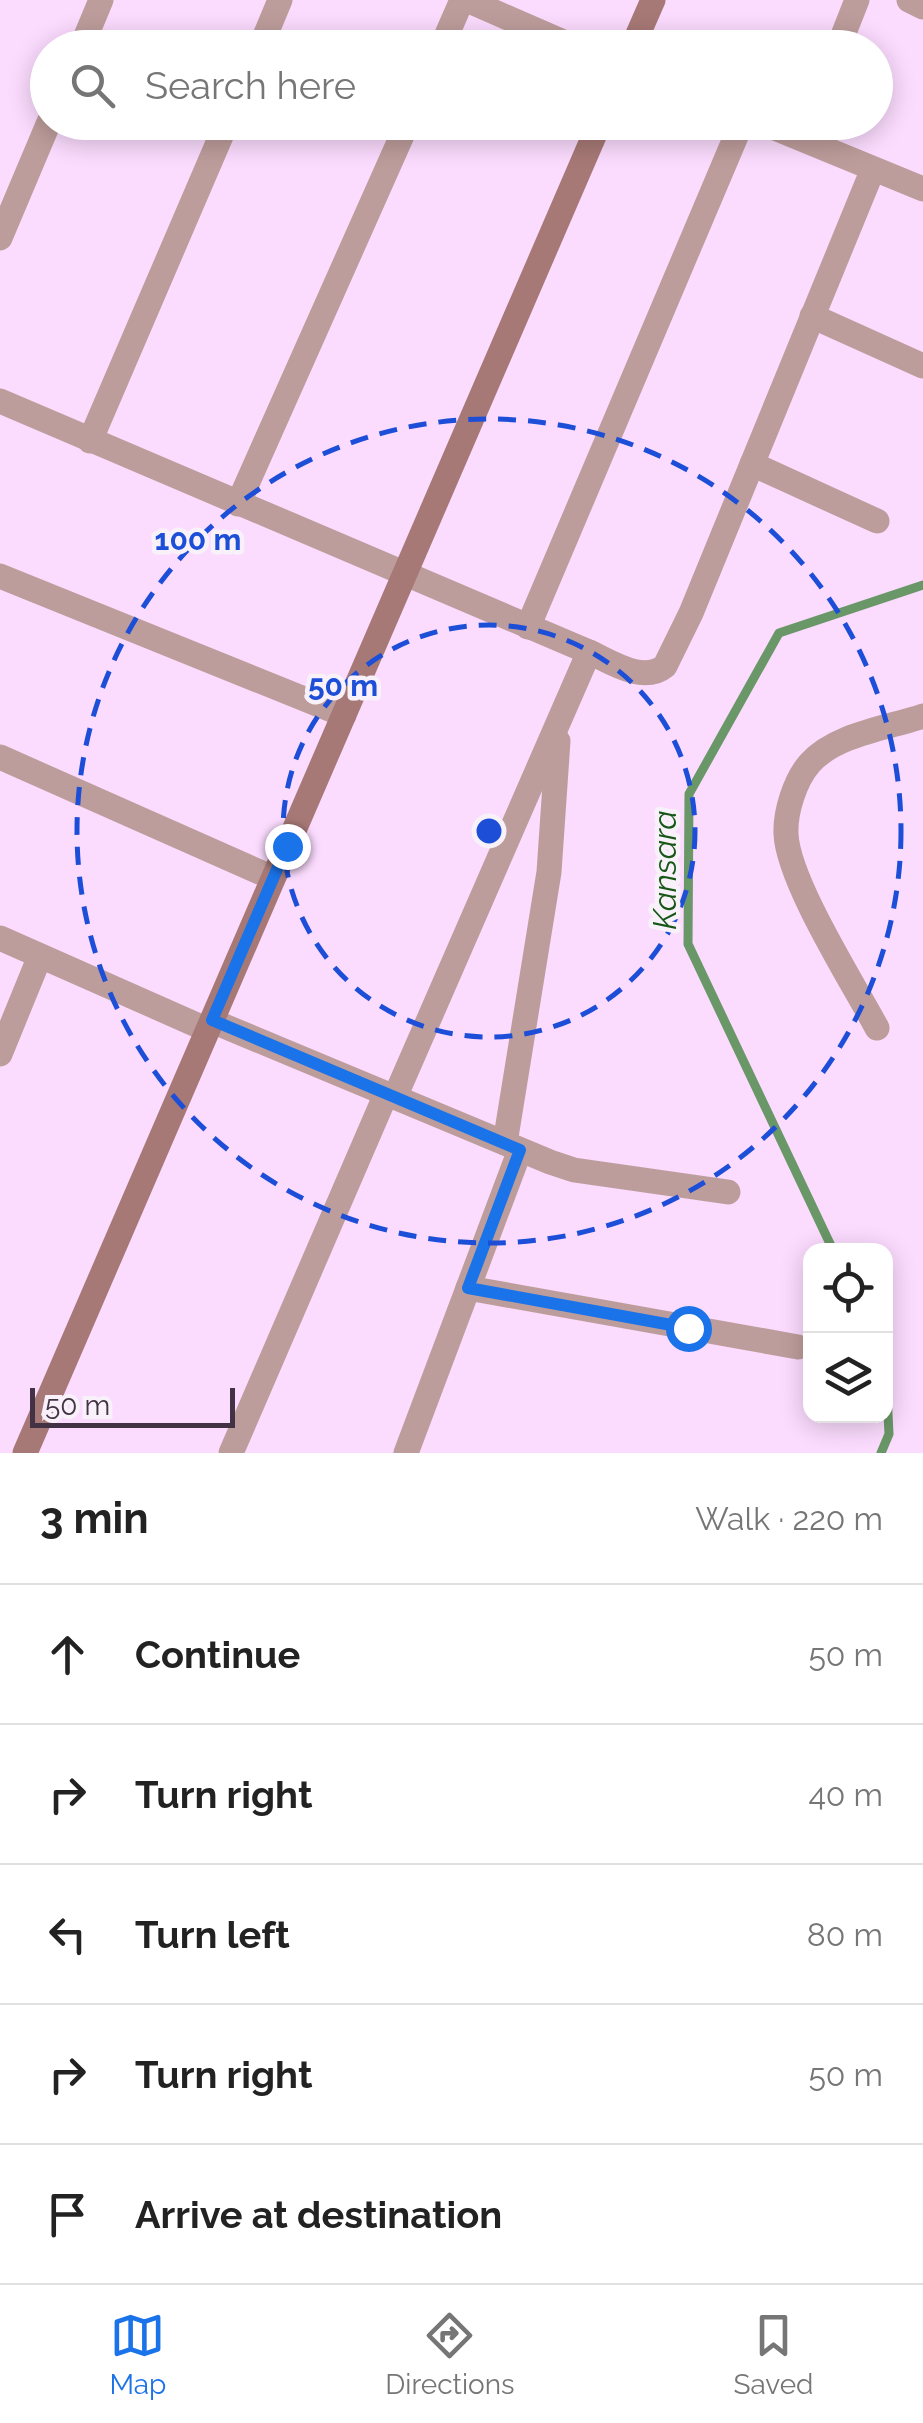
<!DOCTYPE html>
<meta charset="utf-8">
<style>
:root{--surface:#fff;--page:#f2f2f2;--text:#222;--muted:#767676;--line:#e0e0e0;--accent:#1a73e8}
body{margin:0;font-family:Raleway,sans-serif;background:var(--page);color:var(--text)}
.controls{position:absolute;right:30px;bottom:30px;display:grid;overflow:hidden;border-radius:20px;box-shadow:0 5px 25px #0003}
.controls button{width:90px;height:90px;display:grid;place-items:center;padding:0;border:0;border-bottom:2px solid var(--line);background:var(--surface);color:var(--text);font:50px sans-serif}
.scale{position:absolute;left:30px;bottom:25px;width:205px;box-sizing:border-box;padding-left:10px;border:5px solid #423244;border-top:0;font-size:28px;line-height:35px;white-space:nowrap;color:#423244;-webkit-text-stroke:8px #f9f1fa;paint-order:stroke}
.stop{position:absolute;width:30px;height:30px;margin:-22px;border:8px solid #1a73e8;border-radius:50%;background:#fff}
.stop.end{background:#1a73e8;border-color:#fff;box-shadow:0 2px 10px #0008}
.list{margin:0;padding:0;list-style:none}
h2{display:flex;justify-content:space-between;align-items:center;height:130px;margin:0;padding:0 40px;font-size:42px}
h2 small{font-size:32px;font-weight:400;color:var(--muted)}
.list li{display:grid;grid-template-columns:65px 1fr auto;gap:30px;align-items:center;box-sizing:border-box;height:140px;padding:0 40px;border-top:2px solid var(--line)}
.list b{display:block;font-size:38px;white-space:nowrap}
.list em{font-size:32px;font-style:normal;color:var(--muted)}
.icon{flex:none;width:55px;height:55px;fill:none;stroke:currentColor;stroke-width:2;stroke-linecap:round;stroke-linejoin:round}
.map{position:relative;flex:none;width:923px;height:1453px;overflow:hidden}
.search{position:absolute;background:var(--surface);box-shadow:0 5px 25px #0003;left:30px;right:30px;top:30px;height:110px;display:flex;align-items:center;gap:25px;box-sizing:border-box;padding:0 35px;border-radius:55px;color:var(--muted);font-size:38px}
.sheet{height:830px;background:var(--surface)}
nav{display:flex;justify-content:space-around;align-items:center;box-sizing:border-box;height:140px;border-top:2px solid var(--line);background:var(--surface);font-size:28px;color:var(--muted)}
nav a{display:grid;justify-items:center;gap:5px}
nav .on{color:var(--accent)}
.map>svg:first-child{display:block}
</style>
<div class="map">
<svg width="923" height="1453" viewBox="0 0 923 1453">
<rect width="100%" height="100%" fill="#fbdbfe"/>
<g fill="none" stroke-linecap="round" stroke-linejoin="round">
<g stroke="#6a9767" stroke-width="9">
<path d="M833 1250 688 944 689 794 779 633 923 585"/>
<path d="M881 1453 889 1434 886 1374"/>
</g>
<g stroke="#bd9d9b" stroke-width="25">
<path d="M467 0 577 48"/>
<path d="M909 0 923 7"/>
<path d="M81 48 101 0"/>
<path d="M260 48 280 0"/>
<path d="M441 48 462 0"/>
<path d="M838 48 857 0"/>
<path d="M760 122 923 189"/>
<path d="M0 238 49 122"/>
<path d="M812 316 923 366"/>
<path d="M0 401 589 652C611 662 643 684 665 666L691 613 873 169"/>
<path d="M90 441 227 122"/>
<path d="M752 464 877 521"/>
<path d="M238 504 408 122"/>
<path d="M0 576 344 715"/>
<path d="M528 627 742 122"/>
<path d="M0 757 273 878"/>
<path d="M0 938 208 1030"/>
<path d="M212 1021 550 1162 574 1170 728 1192"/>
<path d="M877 1028C853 983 788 881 786 834 785 812 795 780 810 763 836 734 888 728 923 716"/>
<path d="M0 1054 40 956"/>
<path d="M395 1097 589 652"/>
<path d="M505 1143 549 872 558 741"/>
<path d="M468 1288 798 1347"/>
<path d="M231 1453 386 1094"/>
<path d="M406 1453 520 1150"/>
</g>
<g stroke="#a77976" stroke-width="25">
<path d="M632 48 653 0"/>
<path d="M25 1453 600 122"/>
</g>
</g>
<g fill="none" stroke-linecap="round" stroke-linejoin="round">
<path stroke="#1a73e8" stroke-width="12" d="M287 846 212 1020 520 1150 468 1288 688 1328"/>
</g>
<g fill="none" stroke="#1d4ed8" stroke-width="5" stroke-dasharray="18 12">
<circle cx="489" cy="831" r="206"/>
<circle cx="489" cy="831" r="412"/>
</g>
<g text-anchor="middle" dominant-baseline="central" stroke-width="9" stroke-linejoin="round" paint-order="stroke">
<g font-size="32" font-style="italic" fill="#165717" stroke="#f9f1fa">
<text transform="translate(664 870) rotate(-90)">Kansara</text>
</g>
</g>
<circle cx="489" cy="831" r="15" fill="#1d4ed8" stroke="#f9f1fa" stroke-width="5"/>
<g font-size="30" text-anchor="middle" font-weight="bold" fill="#1d4ed8" stroke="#f9f1fa" stroke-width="9" stroke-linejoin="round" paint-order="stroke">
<text x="198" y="550">100 m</text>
<text x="343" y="696">50 m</text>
</g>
</svg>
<div class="controls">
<button><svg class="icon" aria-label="locate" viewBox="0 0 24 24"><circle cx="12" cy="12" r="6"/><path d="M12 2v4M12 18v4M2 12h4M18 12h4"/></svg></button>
<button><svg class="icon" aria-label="layers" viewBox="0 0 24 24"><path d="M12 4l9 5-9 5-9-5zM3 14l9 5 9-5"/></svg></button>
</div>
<div class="scale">50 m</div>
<div class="stop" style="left:688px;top:1328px"></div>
<div class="stop end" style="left:287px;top:846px"></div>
<div class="search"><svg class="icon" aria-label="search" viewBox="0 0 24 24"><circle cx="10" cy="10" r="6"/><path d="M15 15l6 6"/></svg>Search here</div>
</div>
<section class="sheet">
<h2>3 min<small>Walk · 220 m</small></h2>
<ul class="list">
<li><svg class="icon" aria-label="ahead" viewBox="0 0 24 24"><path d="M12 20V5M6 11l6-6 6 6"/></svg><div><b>Continue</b></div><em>50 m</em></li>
<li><svg class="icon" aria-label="right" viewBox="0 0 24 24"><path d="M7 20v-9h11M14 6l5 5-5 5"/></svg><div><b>Turn right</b></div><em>40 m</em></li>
<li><svg class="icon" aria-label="left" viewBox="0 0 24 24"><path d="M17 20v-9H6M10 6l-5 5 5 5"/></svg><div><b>Turn left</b></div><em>80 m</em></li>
<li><svg class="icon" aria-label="right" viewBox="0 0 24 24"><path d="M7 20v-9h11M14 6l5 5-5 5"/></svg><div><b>Turn right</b></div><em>50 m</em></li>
<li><svg class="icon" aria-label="arrive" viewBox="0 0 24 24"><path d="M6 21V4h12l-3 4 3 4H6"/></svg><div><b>Arrive at destination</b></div></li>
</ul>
</section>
<nav>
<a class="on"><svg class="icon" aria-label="map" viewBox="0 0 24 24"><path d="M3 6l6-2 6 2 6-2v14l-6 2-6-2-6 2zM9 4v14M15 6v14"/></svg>Map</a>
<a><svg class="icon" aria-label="directions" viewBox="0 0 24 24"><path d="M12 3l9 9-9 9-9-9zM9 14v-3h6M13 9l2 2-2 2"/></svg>Directions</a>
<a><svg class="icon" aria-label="saved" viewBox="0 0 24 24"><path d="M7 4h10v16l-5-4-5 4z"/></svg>Saved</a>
</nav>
